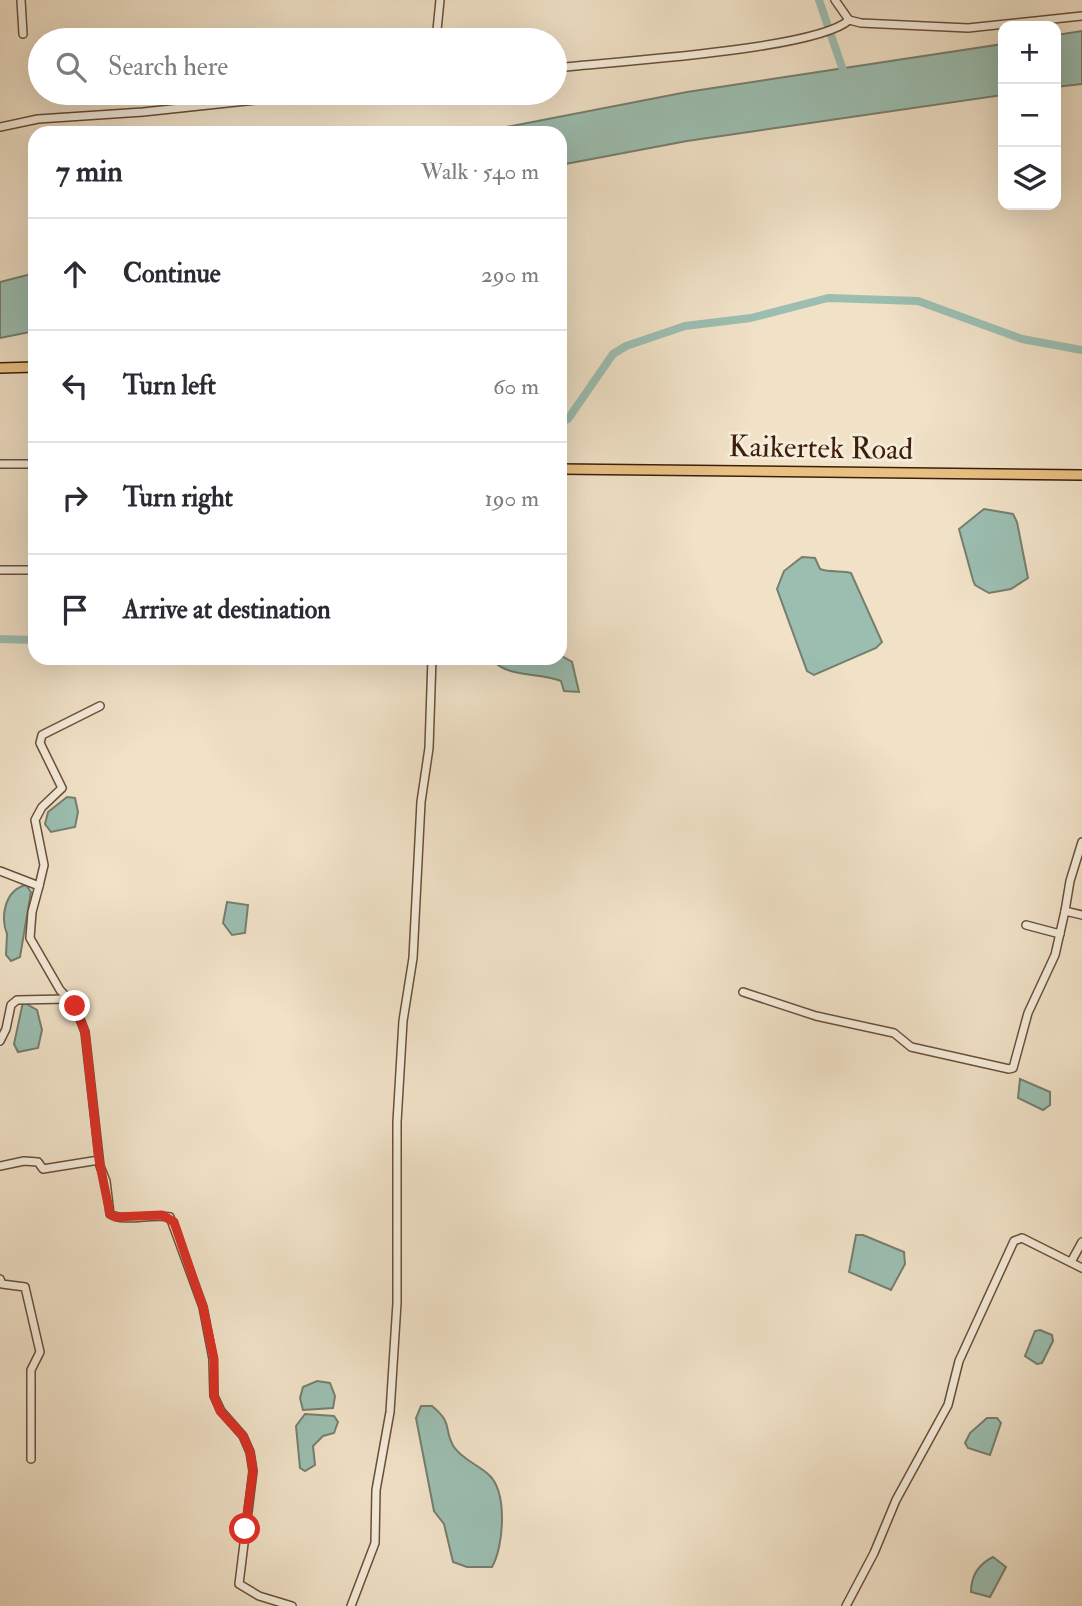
<!DOCTYPE html>
<meta charset="utf-8">
<style>
:root{--surface:#fff;--page:#f2f2f3;--text:#2b2b33;--muted:#7c7c81;--line:#e1e1e2}
body{margin:0;font-family:"IM FELL Double Pica",serif;background:var(--page);color:var(--text)}
.controls{position:absolute;right:21px;top:21px;display:grid;overflow:hidden;border-radius:14px;box-shadow:0 7px 28px #0002}
.controls button{width:63px;height:63px;display:grid;place-items:center;padding:0;border:0;border-bottom:2px solid var(--line);background:var(--surface);color:var(--text);font:35px sans-serif}
.stop{position:absolute;width:21px;height:21px;margin:-16px;border:5px solid #d93025;border-radius:50%;background:#fff}
.stop.end{background:#d93025;border-color:#fff;box-shadow:0 2px 7px #0008}
.list{margin:0;padding:0;list-style:none}
h2{display:flex;justify-content:space-between;align-items:center;height:91px;margin:0;padding:0 28px;font-size:30px}
h2 small{font-size:23px;font-weight:400;color:var(--muted)}
.list li{display:grid;grid-template-columns:46px 1fr auto;gap:21px;align-items:center;box-sizing:border-box;height:112px;padding:0 28px;border-top:2px solid var(--line)}
.list b{display:block;font-size:26px;white-space:nowrap}
.list em{font-size:23px;font-style:normal;color:var(--muted)}
.icon{flex:none;width:38px;height:38px;fill:none;stroke:currentColor;stroke-width:2;stroke-linecap:round;stroke-linejoin:round}
.map{position:relative;flex:none;width:1082px;height:1606px;overflow:hidden}
.search{position:absolute;background:var(--surface);box-shadow:0 7px 28px #0002;left:28px;top:28px;width:539px;height:77px;display:flex;align-items:center;gap:18px;box-sizing:border-box;padding:0 24px;border-radius:38px;color:var(--muted);font-size:26px}
.panel{position:absolute;background:var(--surface);box-shadow:0 7px 28px #0002;left:28px;top:126px;width:539px;height:539px;border-radius:21px}
.map>svg:first-child{display:block}
</style>
<div class="map">
<svg width="1082" height="1606" viewBox="0 0 1082 1606">
<rect width="100%" height="100%" fill="#f0e1c7"/>
<filter id="stains"><feTurbulence type="fractalNoise" baseFrequency=".00286" numOctaves="4"/><feColorMatrix values="0 0 0 0 .2 0 0 0 0 .09 0 0 0 0 .02 0 0 0 .5 -.17"/></filter>
<radialGradient id="worn" r=".72"><stop offset=".6" stop-color="#630" stop-opacity="0"/><stop offset="1" stop-color="#630" stop-opacity=".3"/></radialGradient>
<g fill="#9bbeb1" stroke="#767e6e" stroke-width="2">
<path d="M1082 31V84L1056 87V35Z"/>
<path d="M1003 44V95L687 141 560 165V133H476L687 92Z"/>
<path d="M35 273V331L0 338V282Z"/>
<path d="M984 509 1013 514 1017 522 1028 578 1011 589 989 593 975 585 973 580 959 529Z"/>
<path d="M802 557 815 558 820 569C831 573 843 570 851 573L882 642 876 648 814 675 807 671 777 589 784 571Z"/>
<path d="M560 655 572 662 579 692 564 691 561 681C542 673 508 677 495 662V658H560Z"/>
<path d="M67 797 75 798 78 812 75 827 51 832 45 824 48 812Z"/>
<path d="M26 885 31 892 20 957 11 961 6 955 7 934C0 916 5 890 26 885Z"/>
<path d="M227 902 248 905 245 933 232 935 223 923Z"/>
<path d="M23 1002 37 1010 42 1030 38 1048 18 1052 14 1044Z"/>
<path d="M1020 1079 1050 1092V1105L1043 1110 1018 1098Z"/>
<path d="M856 1235H863L904 1252 905 1264 891 1290 849 1272Z"/>
<path d="M1040 1330 1052 1335 1053 1341 1042 1363 1037 1364 1025 1356 1035 1331Z"/>
<path d="M317 1381 330 1383 335 1396 333 1408 303 1410 300 1398 303 1387Z"/>
<path d="M421 1406H432C454 1424 443 1429 454 1447 462 1459 478 1465 488 1474 508 1491 504 1546 492 1567H467L453 1562 444 1524 434 1511 416 1418Z"/>
<path d="M305 1414 334 1416 338 1422 334 1433 323 1436 313 1446 315 1465 305 1471 300 1468 296 1426Z"/>
<path d="M987 1418H997L1001 1423 990 1455 968 1448 965 1443 970 1433Z"/>
<path d="M993 1557 1006 1567 990 1597 971 1592C971 1576 979 1564 993 1557Z"/>
</g>
<g fill="none" stroke-linecap="round" stroke-linejoin="round">
<g stroke="#9bbeb1" stroke-width="8">
<path d="M819 0 846 79"/>
<path d="M560 421 568 419 613 354 626 346 685 326 751 318 828 298 918 301 1022 339 1082 350"/>
<path d="M0 639 35 640"/>
</g>
<g stroke="#6a4f38" stroke-width="10">
<g id="minor">
<path d="M21 0 23 34"/>
<path d="M835 0 849 20 861 23 968 28 1082 16"/>
<path d="M436 40 440 0"/>
<path d="M555 68C608 62 817 50 849 20"/>
<path d="M0 127 38 119 143 112 322 93"/>
<path d="M0 464H35"/>
<path d="M0 570H35"/>
<path d="M1082 842 1070 881 1065 911 1082 915"/>
<path d="M0 871 39 886 32 912 30 938 60 990 75 1006 85 1032 100 1166 106 1181 110 1214C124 1223 152 1213 170 1217L203 1307 213 1359 214 1396 221 1411 243 1436 250 1452 253 1471 239 1584 259 1596 292 1606"/>
<path d="M39 886 44 865 35 820 42 807 62 788 40 743 42 735 100 706"/>
<path d="M1026 925 1060 934"/>
<path d="M743 992 816 1016 894 1033 911 1047 1009 1069 1013 1068 1028 1013 1055 955 1065 911"/>
<path d="M0 1041 6 1029 11 1005 17 1000 67 999"/>
<path d="M0 1166 24 1161 38 1162 43 1169 99 1160"/>
<path d="M1071 1262 1082 1242"/>
<path d="M0 1279 2 1284 25 1287 40 1352 31 1370V1459"/>
<path d="M351 1606 375 1543 376 1490 390 1412 397 1303V1122L403 1021 413 958 421 802 429 748 432 658"/>
<path d="M846 1606 874 1553 896 1500 948 1405 959 1361 1014 1241 1022 1238 1082 1268"/>
</g>
</g>
<g stroke="#3e1e09" stroke-width="12">
<g id="major">
<path d="M0 368 35 367"/>
<path d="M560 469 1082 475"/>
</g>
</g>
<use href="#minor" stroke="#f5ecdb" stroke-width="7"/>
<use href="#major" stroke="#e8c084" stroke-width="9"/>
</g>
<g fill="none" stroke-linecap="round" stroke-linejoin="round">
<path stroke="#d93025" stroke-width="9" d="M75 1006 85 1032 99 1160 110 1214 115 1217 162 1215 174 1222 203 1307 214 1359V1396L220 1411 243 1436 250 1452 253 1471 245 1529"/>
</g>
<g text-anchor="middle" dominant-baseline="central" stroke-width="6" stroke-linejoin="round" paint-order="stroke">
<g font-size="30" fill="#3e1e09" stroke="#f5ecdb">
<text transform="translate(821 448) rotate(1)">Kaikertek Road</text>
</g>
</g>
<rect width="100%" height="100%" filter="url(#stains)"/>
<rect width="100%" height="100%" fill="url(#worn)"/>
</svg>
<div class="controls">
<button>+</button>
<button>−</button>
<button><svg class="icon" aria-label="layers" viewBox="0 0 24 24"><path d="M12 4l9 5-9 5-9-5zM3 14l9 5 9-5"/></svg></button>
</div>
<div class="stop" style="left:245px;top:1529px"></div>
<div class="stop end" style="left:75px;top:1006px"></div>
<div class="search"><svg class="icon" aria-label="search" viewBox="0 0 24 24"><circle cx="10" cy="10" r="6"/><path d="M15 15l6 6"/></svg>Search here</div>
<section class="panel">
<h2>7 min<small>Walk · 540 m</small></h2>
<ul class="list">
<li><svg class="icon" aria-label="ahead" viewBox="0 0 24 24"><path d="M12 20V5M6 11l6-6 6 6"/></svg><div><b>Continue</b></div><em>290 m</em></li>
<li><svg class="icon" aria-label="left" viewBox="0 0 24 24"><path d="M17 20v-9H6M10 6l-5 5 5 5"/></svg><div><b>Turn left</b></div><em>60 m</em></li>
<li><svg class="icon" aria-label="right" viewBox="0 0 24 24"><path d="M7 20v-9h11M14 6l5 5-5 5"/></svg><div><b>Turn right</b></div><em>190 m</em></li>
<li><svg class="icon" aria-label="arrive" viewBox="0 0 24 24"><path d="M6 21V4h12l-3 4 3 4H6"/></svg><div><b>Arrive at destination</b></div></li>
</ul>
</section>
</div>
